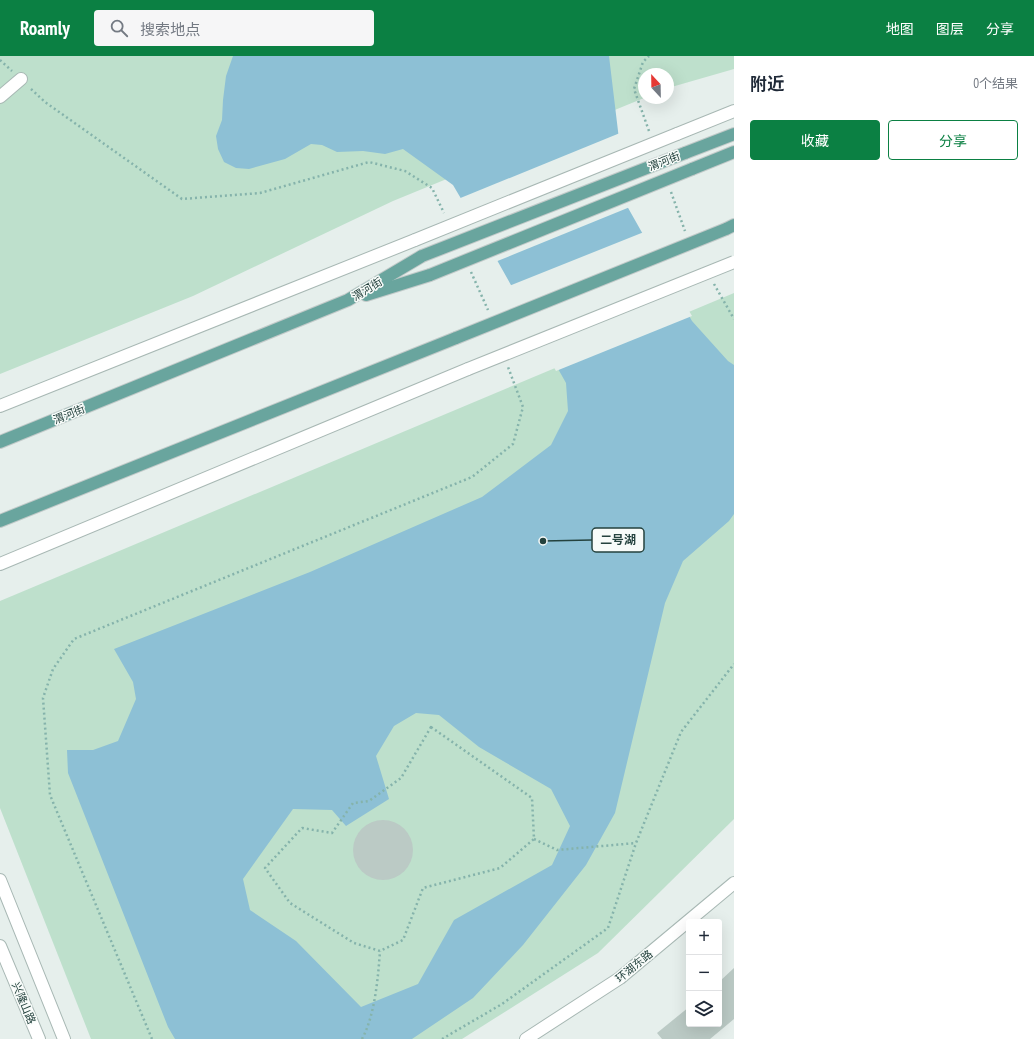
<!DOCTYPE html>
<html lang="zh">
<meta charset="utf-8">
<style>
:root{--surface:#fff;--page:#f6f6f7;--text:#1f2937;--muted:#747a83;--line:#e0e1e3;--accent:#0b8043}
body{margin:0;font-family:"PT Sans Narrow","Noto Sans SC",sans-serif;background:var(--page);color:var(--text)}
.controls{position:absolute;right:12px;bottom:12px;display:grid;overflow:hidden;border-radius:4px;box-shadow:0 4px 16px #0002}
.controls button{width:36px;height:36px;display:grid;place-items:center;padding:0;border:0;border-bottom:1px solid var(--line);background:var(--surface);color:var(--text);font:20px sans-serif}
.compass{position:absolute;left:638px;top:12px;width:36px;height:36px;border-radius:50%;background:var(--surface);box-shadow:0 4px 16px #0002;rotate:338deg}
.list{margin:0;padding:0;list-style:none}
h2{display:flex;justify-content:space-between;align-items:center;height:52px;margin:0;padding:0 16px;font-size:17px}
h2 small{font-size:13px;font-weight:400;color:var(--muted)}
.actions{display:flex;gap:8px;padding:12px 16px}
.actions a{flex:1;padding:9px 0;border:1px solid var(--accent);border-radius:4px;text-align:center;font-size:14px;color:var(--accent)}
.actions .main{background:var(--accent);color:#fff}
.icon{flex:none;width:22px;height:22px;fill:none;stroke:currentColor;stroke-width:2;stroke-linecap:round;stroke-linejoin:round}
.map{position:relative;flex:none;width:734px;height:983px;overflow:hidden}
header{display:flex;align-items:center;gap:24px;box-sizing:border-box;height:56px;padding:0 20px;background:var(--accent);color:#fff}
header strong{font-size:19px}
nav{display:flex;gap:22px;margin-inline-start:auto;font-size:14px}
.search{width:280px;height:36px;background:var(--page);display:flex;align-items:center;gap:10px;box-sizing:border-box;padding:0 14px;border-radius:4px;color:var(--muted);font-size:15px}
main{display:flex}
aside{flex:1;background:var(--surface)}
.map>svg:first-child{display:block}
</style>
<header>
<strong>Roamly</strong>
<div class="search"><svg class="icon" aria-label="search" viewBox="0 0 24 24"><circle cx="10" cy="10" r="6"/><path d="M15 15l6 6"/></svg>搜索地点</div>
<nav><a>地图</a><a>图层</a><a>分享</a></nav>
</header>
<main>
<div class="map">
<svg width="734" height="983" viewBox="0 0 734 983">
<rect width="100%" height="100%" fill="#e6efec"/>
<g fill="#bee0cc">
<path d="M0 0H734V13L668 32V18H644V42L393 145 193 240 0 318Z"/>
<path d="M734 237V763L598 897 462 983H91L0 752V545Z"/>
</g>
<path fill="#8dc0d5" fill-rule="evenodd" d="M233 0H609L627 150 692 265 728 305 734 309V458L729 465 683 505 665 547 615 757 586 809 523 889 473 942 412 983H175L168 971 68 717 67 694H93L118 685 136 643 133 626 114 593 310 516 482 441 551 389 568 355 566 327 493 197 453 129 403 93 385 98 363 95 337 96 322 89 311 88 285 103 249 113 236 112 224 106 218 93 216 80 222 64 223 44 226 20ZM416 657 439 659 479 691 551 733 570 770 552 809 454 864 418 928 361 951 296 885 250 854 243 823 293 753 332 754 346 770 389 743 376 700 394 670Z"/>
<g fill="#e6efec">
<path d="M620 77 630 151 495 206 458 143Z"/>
<path d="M644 176 692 260 556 315 509 230Z"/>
</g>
<g fill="#bbcac5">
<circle cx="383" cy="794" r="30"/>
<path d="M734 912V963L710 983H662L657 977 689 951V968H719V926Z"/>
</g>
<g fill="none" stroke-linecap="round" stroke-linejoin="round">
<g stroke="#a8b8b4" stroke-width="14">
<g id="minor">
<path d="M0 41 21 23"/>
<path d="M677 78 734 55"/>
<path d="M0 350 415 184"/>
<path d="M0 508 468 313"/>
<path d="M0 824 64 983"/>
<path d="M0 890 39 983"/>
<path d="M526 983 620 922 734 827"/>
</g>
</g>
<g stroke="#c2cac9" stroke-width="14">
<g id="major">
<path d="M685 97 734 78"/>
<path d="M692 113 734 96"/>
<path d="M726 173 734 169"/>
<path d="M366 239 430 219"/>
<path d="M0 386 348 244 422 200"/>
<path d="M0 465 456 282"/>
</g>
</g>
<g stroke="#85b3ab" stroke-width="2.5" stroke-dasharray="2 3" stroke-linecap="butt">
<path d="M0 4 12 15"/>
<path d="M31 33 45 46 182 143 260 137 369 106 405 115 432 132 444 157"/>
<path d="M649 75 634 33 643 6 649 0"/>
<path d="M671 136 685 175"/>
<path d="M471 216 488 254"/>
<path d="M714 228 734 263"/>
<path d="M431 671 532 742 534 783 500 812 423 832 403 884 380 895 354 887 290 847 265 812 302 772 332 777 353 747 369 745 401 722Z"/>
<path d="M534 783 557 794 636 787"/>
<path d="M152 983 50 739 43 642 53 613 74 583 472 421 513 388 523 351 508 311"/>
<path d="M362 983C375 959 378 922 380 895"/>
<path d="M442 983 502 948 608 872 636 787 681 676 734 608"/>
</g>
<use href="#minor" stroke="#fff" stroke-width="12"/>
<use href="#major" stroke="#69a59e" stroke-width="12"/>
<g stroke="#a8b8b4" stroke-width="14" stroke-linecap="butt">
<g id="minor-bridge">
<path d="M415 184 677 78"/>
<path d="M468 313 734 206"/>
</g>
</g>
<g stroke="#c2cac9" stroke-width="14" stroke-linecap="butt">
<g id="major-bridge">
<path d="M422 200 685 97"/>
<path d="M430 219 692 113"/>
<path d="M456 282 726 173"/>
</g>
</g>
<use href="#minor-bridge" stroke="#fff" stroke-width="12"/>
<use href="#major-bridge" stroke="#69a59e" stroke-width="12"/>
</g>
<g text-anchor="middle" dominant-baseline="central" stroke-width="3" stroke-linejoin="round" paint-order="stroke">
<g font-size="11" fill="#24423e" stroke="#f7fbf9">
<text transform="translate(664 105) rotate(-21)">渭河街</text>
<text transform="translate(367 233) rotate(-31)">渭河街</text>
<text transform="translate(69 358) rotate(-22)">渭河街</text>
<text transform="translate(634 910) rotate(-39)">环湖东路</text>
<text transform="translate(24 947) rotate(67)">兴隆山路</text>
</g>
</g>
<path fill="none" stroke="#24423e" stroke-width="1.5" d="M543 485L592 484"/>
<circle fill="#24423e" stroke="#f7fbf9" stroke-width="1.5" cx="543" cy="485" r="4"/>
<rect fill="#f7fbf9" stroke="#24423e" stroke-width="1.5" x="592" y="472" width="52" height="24" rx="4"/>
<g font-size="12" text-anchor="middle" font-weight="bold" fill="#24423e">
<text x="618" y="488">二号湖</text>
</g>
</svg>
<div class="controls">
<button>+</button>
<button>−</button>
<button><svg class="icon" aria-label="layers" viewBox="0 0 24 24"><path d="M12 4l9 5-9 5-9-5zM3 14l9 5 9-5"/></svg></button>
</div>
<svg class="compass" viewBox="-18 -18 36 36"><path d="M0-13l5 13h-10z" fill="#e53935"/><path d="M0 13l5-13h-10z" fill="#747a83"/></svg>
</div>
<aside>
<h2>附近<small>0个结果</small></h2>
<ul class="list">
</ul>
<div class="actions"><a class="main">收藏</a><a>分享</a></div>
</aside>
</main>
